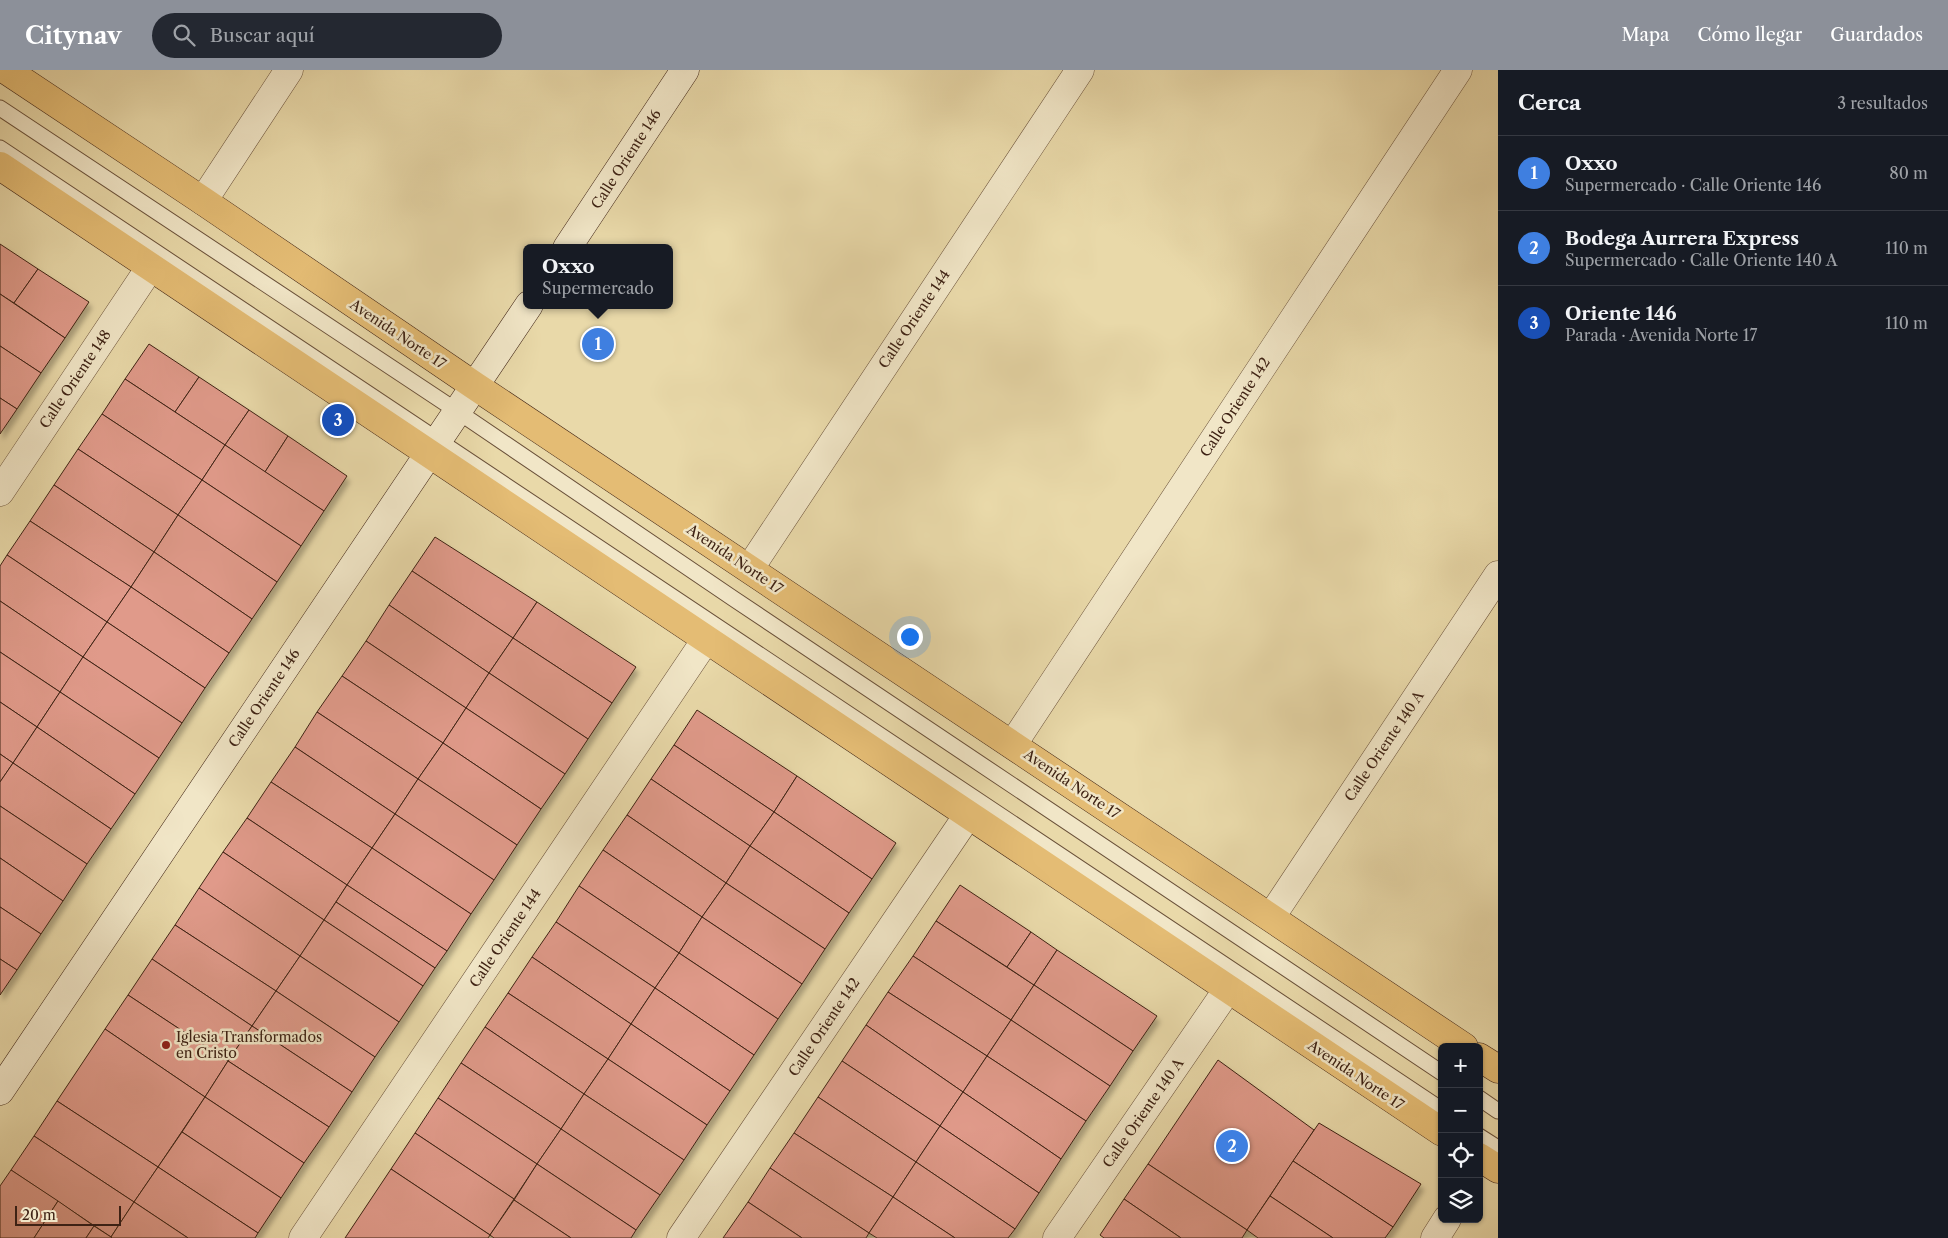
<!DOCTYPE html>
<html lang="es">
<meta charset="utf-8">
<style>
:root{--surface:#171b24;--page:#242831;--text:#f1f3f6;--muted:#9ea1a6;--line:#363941;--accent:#8c9099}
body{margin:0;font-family:"Libre Caslon Text",serif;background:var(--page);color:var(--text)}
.controls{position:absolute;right:15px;bottom:15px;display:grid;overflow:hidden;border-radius:8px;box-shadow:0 1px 4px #0004}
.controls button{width:45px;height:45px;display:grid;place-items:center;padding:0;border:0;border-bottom:1px solid var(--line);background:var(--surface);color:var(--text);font:25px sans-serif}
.scale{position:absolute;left:15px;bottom:12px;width:106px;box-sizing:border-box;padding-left:5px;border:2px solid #3e2214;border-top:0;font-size:14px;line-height:18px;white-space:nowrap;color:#3e2214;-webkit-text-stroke:4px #f1e6c7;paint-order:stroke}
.you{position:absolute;left:909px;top:566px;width:18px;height:18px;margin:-12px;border:4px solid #fff;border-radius:50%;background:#1a73e8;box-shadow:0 0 0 8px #1a73e833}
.badge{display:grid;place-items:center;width:32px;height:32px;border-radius:50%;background:var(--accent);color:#fff;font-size:16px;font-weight:700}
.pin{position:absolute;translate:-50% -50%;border:2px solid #fff;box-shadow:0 1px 5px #0006}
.popup{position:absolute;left:523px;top:174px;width:150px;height:65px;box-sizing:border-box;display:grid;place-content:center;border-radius:8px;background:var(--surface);filter:drop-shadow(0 1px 4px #0005);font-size:16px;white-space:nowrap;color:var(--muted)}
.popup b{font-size:19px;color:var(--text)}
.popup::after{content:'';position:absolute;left:50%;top:100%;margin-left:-10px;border:10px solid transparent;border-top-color:var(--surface)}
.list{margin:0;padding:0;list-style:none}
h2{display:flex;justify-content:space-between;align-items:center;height:65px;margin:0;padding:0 20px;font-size:21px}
h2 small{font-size:16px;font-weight:400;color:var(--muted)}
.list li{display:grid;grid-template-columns:32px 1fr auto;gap:15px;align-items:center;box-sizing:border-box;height:75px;padding:0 20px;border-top:1px solid var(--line)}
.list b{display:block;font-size:19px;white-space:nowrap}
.list p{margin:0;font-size:16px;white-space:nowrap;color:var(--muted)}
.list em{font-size:16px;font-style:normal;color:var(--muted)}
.icon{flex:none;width:28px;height:28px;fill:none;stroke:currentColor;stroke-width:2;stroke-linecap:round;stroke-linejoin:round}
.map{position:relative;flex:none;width:1498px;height:1168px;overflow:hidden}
header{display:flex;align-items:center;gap:30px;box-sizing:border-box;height:70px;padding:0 25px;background:var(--accent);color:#fff}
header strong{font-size:24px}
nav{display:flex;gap:28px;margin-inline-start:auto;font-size:18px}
.search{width:350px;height:45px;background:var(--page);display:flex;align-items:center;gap:12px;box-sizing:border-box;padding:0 18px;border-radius:28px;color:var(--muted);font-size:19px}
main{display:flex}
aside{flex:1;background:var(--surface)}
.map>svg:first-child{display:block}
</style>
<header>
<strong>Citynav</strong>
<div class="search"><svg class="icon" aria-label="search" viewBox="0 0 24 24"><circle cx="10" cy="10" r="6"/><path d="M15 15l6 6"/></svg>Buscar aquí</div>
<nav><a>Mapa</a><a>Cómo llegar</a><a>Guardados</a></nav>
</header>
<main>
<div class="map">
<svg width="1498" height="1168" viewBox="0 0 1498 1168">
<defs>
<filter id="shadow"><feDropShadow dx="3" dy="5.5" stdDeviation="2.5" flood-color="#0004"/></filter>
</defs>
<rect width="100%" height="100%" fill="#e9d9a9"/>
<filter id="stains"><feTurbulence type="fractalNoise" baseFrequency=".004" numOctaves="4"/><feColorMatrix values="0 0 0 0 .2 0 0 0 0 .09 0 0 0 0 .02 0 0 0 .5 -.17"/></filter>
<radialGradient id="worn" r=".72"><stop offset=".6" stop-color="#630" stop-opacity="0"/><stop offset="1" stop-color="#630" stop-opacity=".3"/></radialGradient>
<g fill="#e09a8a" stroke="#3e2214" filter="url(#shadow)">
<path d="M0 174 38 199 14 233 0 224Z"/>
<path d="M38 199 89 232 65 268 14 233Z"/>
<path d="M0 224 65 268 41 303 0 276Z"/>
<path d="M149 274 199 307 175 342 125 309Z"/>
<path d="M0 276 41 303 17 339 0 328Z"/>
<path d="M199 307 249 340 225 375 175 342Z"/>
<path d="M125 309 225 375 202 410 102 344Z"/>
<path d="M0 328 17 339 0 364Z"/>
<path d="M249 340 288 366 265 402 225 375Z"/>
<path d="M102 344 202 410 178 445 78 379Z"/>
<path d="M288 366 347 406 324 441 265 402Z"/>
<path d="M225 375 324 441 301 476 202 410Z"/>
<path d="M78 379 178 445 154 482 54 415Z"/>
<path d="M202 410 301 476 277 512 178 445Z"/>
<path d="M54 415 154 482 131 517 30 451Z"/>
<path d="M178 445 277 512 252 549 154 482Z"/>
<path d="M30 451 131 517 107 552 7 485Z"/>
<path d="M435 467 537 532 513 568 412 501Z"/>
<path d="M154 482 252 549 229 583 131 517Z"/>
<path d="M7 485 107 552 83 587 0 531V496Z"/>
<path d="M412 501 513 568 489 603 389 535Z"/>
<path d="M131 517 229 583 205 618 107 552Z"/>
<path d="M0 531 83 587 60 622 0 582Z"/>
<path d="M537 532 636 597 612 633 513 568Z"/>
<path d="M389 535 489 603 466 638 366 571Z"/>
<path d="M107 552 205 618 182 653 83 587Z"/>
<path d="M513 568 612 633 588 669 489 603Z"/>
<path d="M366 571 466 638 443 673 342 606Z"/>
<path d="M0 582 60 622 37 657 0 632Z"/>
<path d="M83 587 182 653 159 688 60 622Z"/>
<path d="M489 603 588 669 565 704 466 638Z"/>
<path d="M342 606 443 673 418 709 317 642Z"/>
<path d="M60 622 159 688 135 724 37 657Z"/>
<path d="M0 632 37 657 13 693 0 684Z"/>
<path d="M466 638 565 704 541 739 443 673Z"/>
<path d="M697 640 797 706 774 742 674 675Z"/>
<path d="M317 642 418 709 395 744 295 677Z"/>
<path d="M37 657 135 724 111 759 13 693Z"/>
<path d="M443 673 541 739 517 775 418 709Z"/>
<path d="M674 675 774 742 750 776 651 709Z"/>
<path d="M295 677 395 744 372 778 271 712Z"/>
<path d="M0 684 13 693 0 712Z"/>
<path d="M13 693 111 759 87 794 0 736V712Z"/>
<path d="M797 706 896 773 872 809 774 742Z"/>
<path d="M418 709 517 775 494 810 395 744Z"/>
<path d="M651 709 750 776 726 813 627 745Z"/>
<path d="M271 712 372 778 347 815 247 748Z"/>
<path d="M0 736 87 794 63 831 0 788Z"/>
<path d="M774 742 872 809 849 843 750 776Z"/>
<path d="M395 744 494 810 471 844 372 778Z"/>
<path d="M627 745 726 813 702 847 603 780Z"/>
<path d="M247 748 347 815 324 850 223 782Z"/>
<path d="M750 776 849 843 825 879 726 813Z"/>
<path d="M372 778 471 844 447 881 347 815Z"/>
<path d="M603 780 702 847 679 883 579 816Z"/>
<path d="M223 782 324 850 300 886 199 818Z"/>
<path d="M0 788 63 831 41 864 0 837Z"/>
<path d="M726 813 825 879 802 914 702 847Z"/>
<path d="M347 815 447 881 435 898 336 832Z"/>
<path d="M960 815 1031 862 1007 897 936 851Z"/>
<path d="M579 816 679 883 655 918 556 852Z"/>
<path d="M199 818 300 886 276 921 175 855Z"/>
<path d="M336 832 435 898 423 916 324 850Z"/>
<path d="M0 837 41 864 17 900 0 889Z"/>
<path d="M702 847 802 914 778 949 679 883Z"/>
<path d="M324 850 423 916 399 952 300 886Z"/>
<path d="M936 851 1034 915 1011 950 913 886Z"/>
<path d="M556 852 655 918 631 954 532 887Z"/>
<path d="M175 855 276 921 252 956 152 889Z"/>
<path d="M1031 862 1057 880 1034 915 1007 897Z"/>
<path d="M1057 880 1157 946 1133 981 1034 915Z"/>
<path d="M679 883 778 949 754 985 655 918Z"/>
<path d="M300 886 399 952 375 987 276 921Z"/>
<path d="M913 886 1011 950 987 986 888 922Z"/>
<path d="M532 887 631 954 608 989 508 923Z"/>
<path d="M0 889 17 900 0 925Z"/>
<path d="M152 889 252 956 228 991 128 925Z"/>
<path d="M1034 915 1133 981 1110 1016 1011 950Z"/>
<path d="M655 918 754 985 730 1021 631 954Z"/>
<path d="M276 921 375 987 352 1022 252 956Z"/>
<path d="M888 922 987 986 963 1022 866 955Z"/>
<path d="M508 923 608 989 584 1024 485 957Z"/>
<path d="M128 925 228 991 205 1027 105 959Z"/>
<path d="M1011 950 1110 1016 1086 1051 987 986Z"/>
<path d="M631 954 730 1021 707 1055 608 989Z"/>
<path d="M866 955 963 1022 940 1056 842 991Z"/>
<path d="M252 956 352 1022 329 1057 228 991Z"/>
<path d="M485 957 584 1024 561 1059 461 993Z"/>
<path d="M105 959 205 1027 158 1097 57 1031Z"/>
<path d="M987 986 1086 1051 1061 1089 963 1022Z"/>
<path d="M608 989 707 1055 684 1090 584 1024Z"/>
<path d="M1218 990 1314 1060 1247 1160 1148 1094Z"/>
<path d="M228 991 329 1057 304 1093 205 1027Z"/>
<path d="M842 991 940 1056 916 1092 818 1027Z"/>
<path d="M461 993 561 1059 537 1094 438 1028Z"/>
<path d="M963 1022 1061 1089 1039 1123 940 1056Z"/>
<path d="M584 1024 684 1090 660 1125 561 1059Z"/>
<path d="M205 1027 304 1093 281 1128 182 1062Z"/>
<path d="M818 1027 916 1092 893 1127 794 1063Z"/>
<path d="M438 1028 537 1094 514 1129 415 1063Z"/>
<path d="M57 1031 158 1097 134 1132 34 1066Z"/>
<path d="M1319 1053 1421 1114 1393 1157 1293 1091Z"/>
<path d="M940 1056 1039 1123 1015 1159 916 1092Z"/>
<path d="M561 1059 660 1125 636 1160 537 1094Z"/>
<path d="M182 1062 281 1128 258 1163 158 1097Z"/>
<path d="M415 1063 514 1129 490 1165 391 1099Z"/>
<path d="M794 1063 893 1127 869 1163 770 1098Z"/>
<path d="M34 1066 134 1132 111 1167 11 1100Z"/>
<path d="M1293 1091 1393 1157 1385 1168H1333L1270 1126Z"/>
<path d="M916 1092 1015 1159 1008 1168H955L893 1127Z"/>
<path d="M537 1094 636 1160 631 1168H571L514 1130Z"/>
<path d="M1148 1094 1247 1160 1242 1168H1181L1124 1129Z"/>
<path d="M158 1097 258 1163 255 1168H188L134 1132Z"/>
<path d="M770 1098 869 1163 866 1168H802L748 1132Z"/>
<path d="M391 1099 490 1165 488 1168H345Z"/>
<path d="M11 1100 58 1131 34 1168H0V1116Z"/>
<path d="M1270 1126 1333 1168H1258L1247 1160Z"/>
<path d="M893 1127 955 1168H877L869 1163Z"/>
<path d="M1124 1129 1181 1168H1104L1100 1165Z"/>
<path d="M514 1130 571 1168H494L490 1165Z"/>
<path d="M58 1131 94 1156 86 1168H34Z"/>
<path d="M134 1132 188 1168H112L111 1167Z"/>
<path d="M748 1132 802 1168H723Z"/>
<path d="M94 1156 111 1167 112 1168H86Z"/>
</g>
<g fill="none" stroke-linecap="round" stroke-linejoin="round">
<g stroke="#695039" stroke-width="17">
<g id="lane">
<path d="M0 38 457 341 734 529 1442 1003"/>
<path d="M0 78 1442 1040"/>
<path d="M1479 1028 1498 1041"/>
<path d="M1479 1066 1498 1078"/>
</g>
</g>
<g stroke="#695039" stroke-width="29">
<g id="street">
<path d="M203 131 289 0"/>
<path d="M0 422 151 196"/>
<path d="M750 498 1080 0"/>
<path d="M1013 674 1458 0"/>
<path d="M1271 847 1498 505"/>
<path d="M303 1168 707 568"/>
<path d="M681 1168 968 745"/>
<path d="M1057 1168 1228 919"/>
<path d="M1435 1168 1447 1149"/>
</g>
</g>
<g stroke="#3e2214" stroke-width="29">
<g id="secondary">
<path d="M567 178 685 0"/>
<path d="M0 1021 529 235"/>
</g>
</g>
<g stroke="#3e2214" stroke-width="29">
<g id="primary">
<path d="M6 0 203 131 475 316 1464 977"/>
<path d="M0 96 1442 1062"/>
<path d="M1479 987 1498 999"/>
<path d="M1479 1087 1498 1099"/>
</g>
</g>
<use href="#lane" stroke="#f1e6c7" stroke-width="15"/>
<use href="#street" stroke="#f1e6c7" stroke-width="28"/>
<use href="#secondary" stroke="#f1e6c7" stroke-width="28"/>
<use href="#primary" stroke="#e4bc74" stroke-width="28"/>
</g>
<circle fill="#8f2418" stroke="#f1e6c7" stroke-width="2" cx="166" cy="975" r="5"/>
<g text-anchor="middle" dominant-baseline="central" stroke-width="5" stroke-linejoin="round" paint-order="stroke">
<g font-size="14" fill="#3e2214" stroke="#f1e6c7">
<text transform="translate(626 89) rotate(-57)">Calle Oriente 146</text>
<text transform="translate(914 249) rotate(-56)">Calle Oriente 144</text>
<text transform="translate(398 264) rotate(34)">Avenida Norte 17</text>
<text transform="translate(75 309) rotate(-56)">Calle Oriente 148</text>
<text transform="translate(1235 337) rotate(-57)">Calle Oriente 142</text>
<text transform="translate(735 489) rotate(34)">Avenida Norte 17</text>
<text transform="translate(264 628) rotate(-56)">Calle Oriente 146</text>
<text transform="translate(1384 676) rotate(-56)">Calle Oriente 140 A</text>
<text transform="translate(1072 714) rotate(34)">Avenida Norte 17</text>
<text transform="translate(505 868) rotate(-56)">Calle Oriente 144</text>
<text transform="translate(824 957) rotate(-56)">Calle Oriente 142</text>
<text transform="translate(1356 1005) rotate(34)">Avenida Norte 17</text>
<text transform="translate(1143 1043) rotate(-55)">Calle Oriente 140 A</text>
</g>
<g font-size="14" fill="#3e2214" stroke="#f1e6c7" text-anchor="start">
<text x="176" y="967">Iglesia Transformados<tspan x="176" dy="16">en Cristo</tspan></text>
</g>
</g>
<rect width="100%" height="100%" filter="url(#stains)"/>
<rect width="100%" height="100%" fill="url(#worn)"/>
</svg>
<div class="controls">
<button>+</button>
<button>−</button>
<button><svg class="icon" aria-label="locate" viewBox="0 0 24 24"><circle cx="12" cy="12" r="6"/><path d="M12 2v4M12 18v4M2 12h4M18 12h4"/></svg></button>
<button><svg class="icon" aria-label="layers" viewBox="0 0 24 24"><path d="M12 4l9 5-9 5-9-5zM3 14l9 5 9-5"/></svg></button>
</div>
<div class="scale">20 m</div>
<div class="you"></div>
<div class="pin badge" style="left:598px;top:274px;background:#3f7fe0">1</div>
<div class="popup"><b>Oxxo</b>Supermercado</div>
<div class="pin badge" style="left:1232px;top:1076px;background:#3f7fe0">2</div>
<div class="pin badge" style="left:338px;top:350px;background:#1a4fb4">3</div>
</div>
<aside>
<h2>Cerca<small>3 resultados</small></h2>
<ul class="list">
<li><span class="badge" style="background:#3f7fe0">1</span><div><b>Oxxo</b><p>Supermercado · Calle Oriente 146</p></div><em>80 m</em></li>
<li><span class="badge" style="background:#3f7fe0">2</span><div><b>Bodega Aurrera Express</b><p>Supermercado · Calle Oriente 140 A</p></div><em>110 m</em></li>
<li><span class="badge" style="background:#1a4fb4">3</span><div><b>Oriente 146</b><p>Parada · Avenida Norte 17</p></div><em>110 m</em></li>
</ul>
</aside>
</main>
